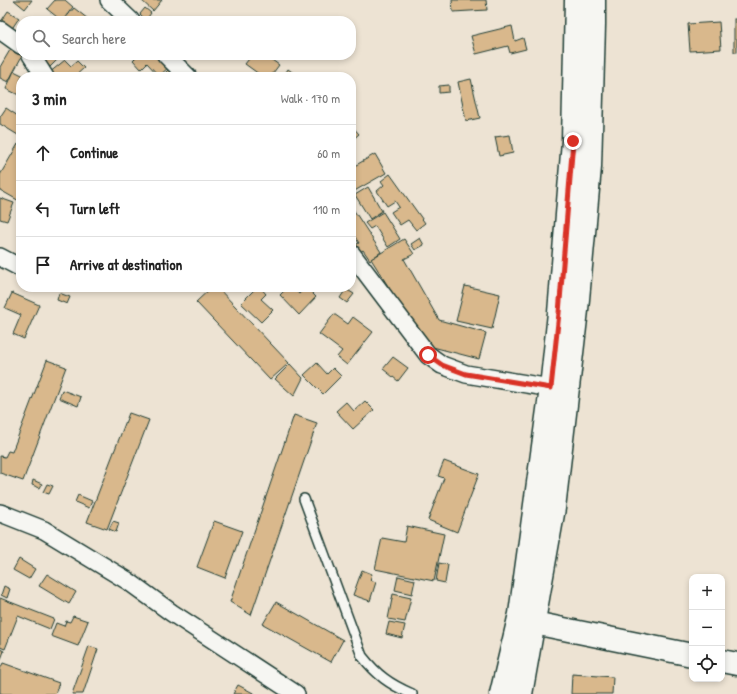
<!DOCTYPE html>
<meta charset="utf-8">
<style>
:root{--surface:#fff;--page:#f6f6f6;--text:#222;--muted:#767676;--line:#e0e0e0}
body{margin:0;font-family:"Patrick Hand",sans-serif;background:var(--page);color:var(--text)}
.controls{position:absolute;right:12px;bottom:12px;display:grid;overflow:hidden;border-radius:8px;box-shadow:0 2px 6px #0003}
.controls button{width:36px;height:36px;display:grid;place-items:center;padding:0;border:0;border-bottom:1px solid var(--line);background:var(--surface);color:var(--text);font:20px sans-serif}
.stop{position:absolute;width:12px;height:12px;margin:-9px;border:3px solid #d93025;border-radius:50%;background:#fff}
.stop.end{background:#d93025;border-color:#fff;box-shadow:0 1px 4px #0008}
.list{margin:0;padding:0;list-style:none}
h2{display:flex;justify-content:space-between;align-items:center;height:52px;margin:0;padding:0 16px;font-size:17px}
h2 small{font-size:13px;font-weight:400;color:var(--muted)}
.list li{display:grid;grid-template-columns:26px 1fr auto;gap:12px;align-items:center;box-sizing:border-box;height:56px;padding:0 16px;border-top:1px solid var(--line)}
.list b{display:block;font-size:15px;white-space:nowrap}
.list em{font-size:13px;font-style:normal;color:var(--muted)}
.icon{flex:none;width:22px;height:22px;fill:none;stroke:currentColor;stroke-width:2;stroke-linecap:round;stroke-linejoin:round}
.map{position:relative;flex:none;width:737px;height:694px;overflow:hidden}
.search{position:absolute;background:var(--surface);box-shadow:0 2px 6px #0003;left:16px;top:16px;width:340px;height:44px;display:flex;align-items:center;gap:10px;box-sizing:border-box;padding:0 14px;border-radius:16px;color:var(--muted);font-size:15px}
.panel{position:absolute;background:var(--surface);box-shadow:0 2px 6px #0003;left:16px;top:72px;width:340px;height:220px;border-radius:16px}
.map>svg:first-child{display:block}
</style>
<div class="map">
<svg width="737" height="694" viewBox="0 0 737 694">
<rect width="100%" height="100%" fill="#ede3d3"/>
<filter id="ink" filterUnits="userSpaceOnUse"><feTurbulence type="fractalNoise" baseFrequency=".025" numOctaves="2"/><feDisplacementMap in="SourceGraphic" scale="8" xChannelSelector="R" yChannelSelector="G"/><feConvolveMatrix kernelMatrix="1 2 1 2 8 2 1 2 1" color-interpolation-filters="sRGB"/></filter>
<g filter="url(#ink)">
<g fill="#d9b88c" stroke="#1f3d34">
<path d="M14 0H32L25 9Z"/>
<path d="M55 0H65L73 7 62 21 47 9Z"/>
<path d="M141 0H162L153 11Z"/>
<path d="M452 0H486L487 10 453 12Z"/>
<path d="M74 8 88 19 86 21H63Z"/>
<path d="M145 8 151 13 146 20 140 14Z"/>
<path d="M8 11 19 18 11 30 0 23Z"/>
<rect x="734" y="19" width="3" height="33"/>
<path d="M719 22 721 49 690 51 688 24Z"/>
<path d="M512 26 515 41 523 38 526 49 510 53 508 46 476 54 471 36Z"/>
<path d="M10 50 22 56 8 82 0 78V67Z"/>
<path d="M40 55H60L61 56 50 67 40 56Z"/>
<path d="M138 55H159L170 66 159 76 147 63 141 69 133 60Z"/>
<path d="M252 55H265L279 65 270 77H263L245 64Z"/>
<path d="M65 60 71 66 77 61 84 68 74 77H52L49 73Z"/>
<path d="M171 67 182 77H161Z"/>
<path d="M288 69 299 77H283Z"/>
<path d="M14 71 26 77H21V96L6 89Z"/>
<path d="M471 79 480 118 466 121 458 82Z"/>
<path d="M449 85V92L439 93V86Z"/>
<path d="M6 108 21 118V130L18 135 0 124V117Z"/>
<path d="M351 125 359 134 351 141Z"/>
<path d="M510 135 513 153 499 156 495 137Z"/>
<path d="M18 144 21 146V202L0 190V175Z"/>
<path d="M375 154 386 173 351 193V168Z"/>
<path d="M390 174 425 223 416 230 408 220 400 225 391 212 399 207 395 201 387 206 377 191 384 185 381 181Z"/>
<path d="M368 187 382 211 370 219 355 195Z"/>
<path d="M0 198 14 203 7 221 0 219Z"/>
<path d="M351 206 381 252 370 260 363 250 359 253 355 245 359 243 351 231Z"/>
<path d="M383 212 400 239 388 247 375 226 370 229 365 223Z"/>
<path d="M420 238 424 245 415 250 411 244Z"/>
<path d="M404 239 414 254 404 259 439 320 486 333 479 359 425 345 371 259Z"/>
<path d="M465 286 500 294 492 329 456 321Z"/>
<path d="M212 287H217L289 363 270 380 196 302Z"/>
<path d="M257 287H260L266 294 261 299 273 310 261 322 241 303Z"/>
<path d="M288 287H292L299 294 306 287 316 297 299 315 280 295Z"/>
<path d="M346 289 354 294 347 303 340 298Z"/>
<path d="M12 293 39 305 24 339 13 334 21 315 5 308Z"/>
<path d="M59 293 70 297 67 304 57 300Z"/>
<path d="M334 314 348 324 353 317 373 332 347 365 337 357 342 351 319 334Z"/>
<path d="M393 357 408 368 398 381 383 369Z"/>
<path d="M47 360 66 367 23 481 0 473V456L5 457 8 451 12 452Z"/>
<path d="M317 363 327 374 333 368 341 376 323 394 304 375Z"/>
<path d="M290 364 303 378 294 396 275 379Z"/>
<path d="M62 390 81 397 78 406 59 398Z"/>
<path d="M365 401 374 410 353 429 336 411 346 402 354 411Z"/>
<path d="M129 413 149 420 107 529 87 522Z"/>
<path d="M294 415 317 423 251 615 230 602Z"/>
<path d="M444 461 479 474 457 532 428 520 444 478 438 476Z"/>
<path d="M33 480 42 484 40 488 32 485Z"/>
<path d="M47 484 53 486 49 494 43 492Z"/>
<path d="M78 495 92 501 89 508 75 502Z"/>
<path d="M113 521 119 523 116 532 109 529Z"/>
<path d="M214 521 242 531 225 578 197 567Z"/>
<path d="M407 526 444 534 434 581 375 569 382 538 404 542Z"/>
<path d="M19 559 35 569 29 579 13 570Z"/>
<path d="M439 563 448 565 445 583 436 581Z"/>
<path d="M362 570 372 574 370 580 376 582 370 601 353 595Z"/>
<path d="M47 574 76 592 69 604 39 586Z"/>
<path d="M398 576 415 580 412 594 395 590Z"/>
<path d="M4 586 10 589 7 598 1 595Z"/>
<path d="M393 594 411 598 405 622 388 619Z"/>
<path d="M0 598 54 619 50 629 18 616 5 649 0 647Z"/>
<path d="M276 602 343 640 331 662 263 624Z"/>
<path d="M73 616 88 621 78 646 51 636 56 623 64 626 66 621 70 622Z"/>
<path d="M389 622 405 625 402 638 386 634Z"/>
<path d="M89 646 98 649 83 694H72Z"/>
<path d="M0 649 4 651 0 662Z"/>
<path d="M3 663 59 683 55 694H3L0 693V669Z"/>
<path d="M572 674 613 677 612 694H571Z"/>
<path d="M238 685 255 694H233Z"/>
</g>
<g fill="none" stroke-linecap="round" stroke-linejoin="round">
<g stroke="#1f3d34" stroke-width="12">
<path id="service" d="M304 499 362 656C377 675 389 684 412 694"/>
</g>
<g stroke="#1f3d34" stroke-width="20">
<g id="minor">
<path d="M109 0 131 21"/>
<path d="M0 30 21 45"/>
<path d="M31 55 45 77"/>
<path d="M166 55 188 77"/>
<path d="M351 253 428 355 442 365 466 374 551 388"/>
<path d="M0 257 21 268"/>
<path d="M0 513 6 515 44 530 128 581 172 613 296 694"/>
</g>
</g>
<g stroke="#1f3d34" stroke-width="25">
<g id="tertiary">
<path d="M534 623 692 655"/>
<path d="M722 661 737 664"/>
</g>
</g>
<g stroke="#1f3d34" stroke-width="25">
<g id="primary">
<path d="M501 694 520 614 551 388 559 313 573 141 576 0"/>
<path d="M521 694 554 508 577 310 590 167 594 25V0"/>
</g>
</g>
<use href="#service" stroke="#f6f6f2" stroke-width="9"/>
<use href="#minor" stroke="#f6f6f2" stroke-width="17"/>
<use href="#tertiary" stroke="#f6f6f2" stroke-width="22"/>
<use href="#primary" stroke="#f6f6f2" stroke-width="22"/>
</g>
</g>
<g fill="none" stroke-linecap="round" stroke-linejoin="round" filter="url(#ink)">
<path stroke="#d93025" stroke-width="5" d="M428 355 442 365 466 374 551 388 559 313 573 141"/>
</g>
</svg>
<div class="controls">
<button>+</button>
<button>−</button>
<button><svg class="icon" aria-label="locate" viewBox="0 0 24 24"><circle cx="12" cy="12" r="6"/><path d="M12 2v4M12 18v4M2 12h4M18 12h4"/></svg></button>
</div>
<div class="stop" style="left:428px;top:355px"></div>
<div class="stop end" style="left:573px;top:141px"></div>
<div class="search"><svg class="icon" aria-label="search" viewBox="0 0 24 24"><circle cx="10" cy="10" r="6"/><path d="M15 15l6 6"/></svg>Search here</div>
<section class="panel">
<h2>3 min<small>Walk · 170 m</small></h2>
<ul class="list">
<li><svg class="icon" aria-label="ahead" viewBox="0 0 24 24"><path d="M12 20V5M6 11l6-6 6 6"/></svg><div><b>Continue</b></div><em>60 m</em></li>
<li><svg class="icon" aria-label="left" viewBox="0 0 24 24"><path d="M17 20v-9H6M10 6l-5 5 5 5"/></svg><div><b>Turn left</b></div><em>110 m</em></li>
<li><svg class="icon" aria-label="arrive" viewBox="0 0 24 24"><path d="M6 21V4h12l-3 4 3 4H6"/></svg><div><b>Arrive at destination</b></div></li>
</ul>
</section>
</div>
